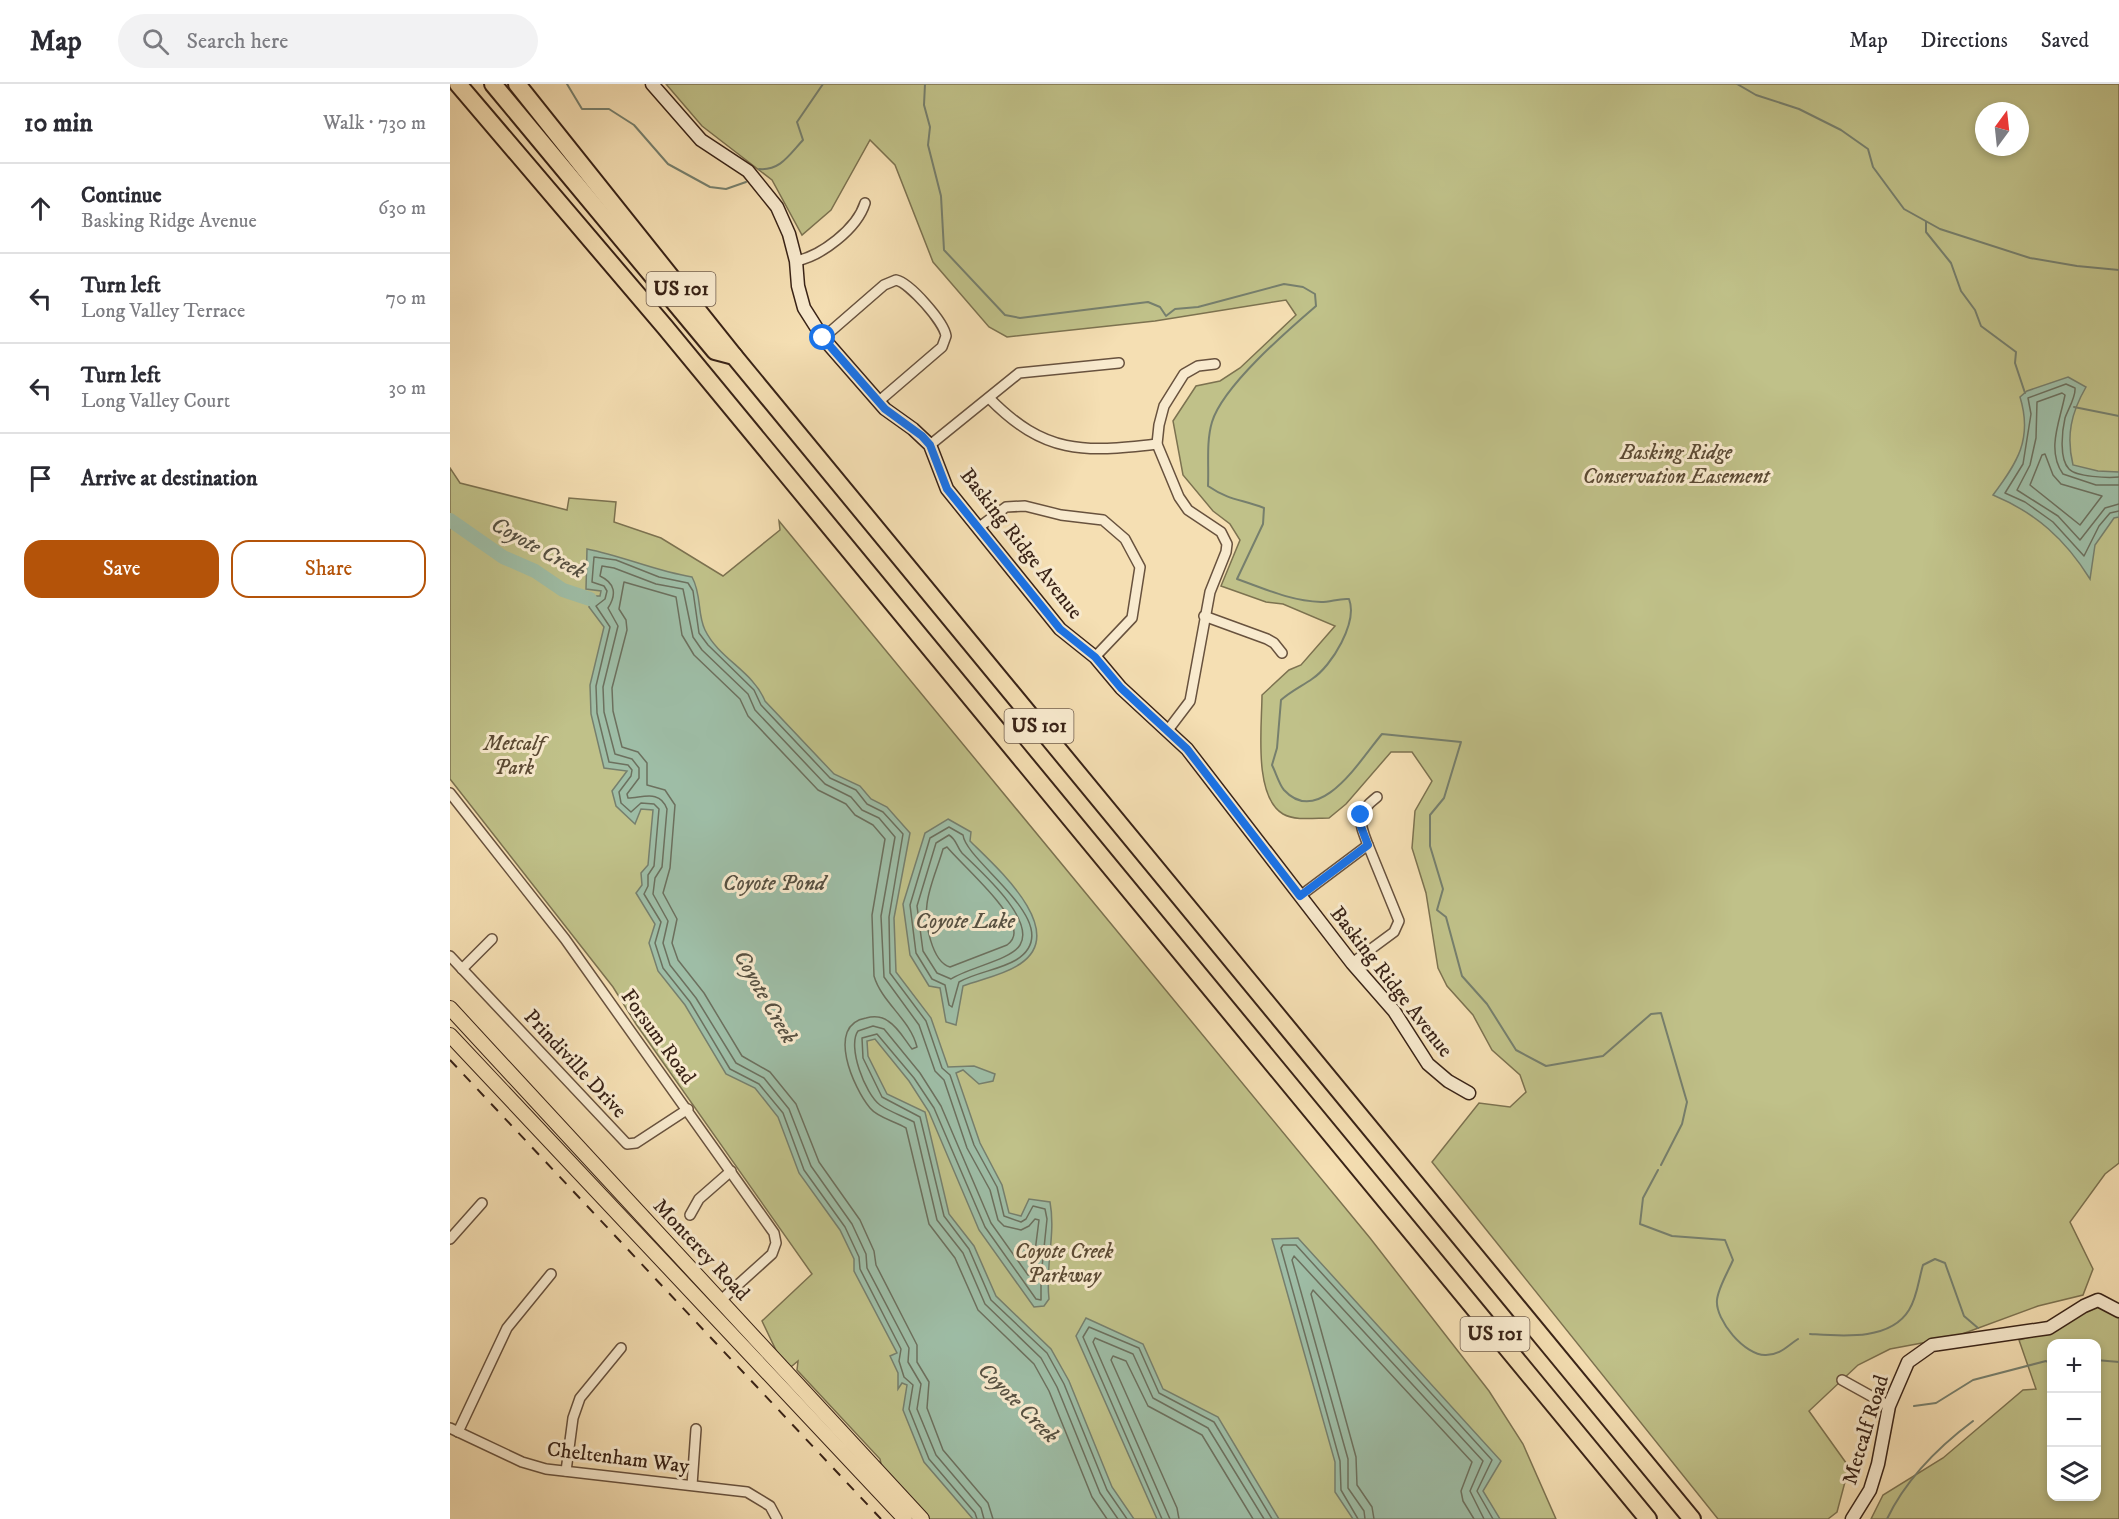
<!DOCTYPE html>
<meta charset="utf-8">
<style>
:root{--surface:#fff;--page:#f2f2f3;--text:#2b2b33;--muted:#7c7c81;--line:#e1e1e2;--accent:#b45309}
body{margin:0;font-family:"IM FELL DW Pica",serif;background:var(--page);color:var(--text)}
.controls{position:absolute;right:18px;bottom:18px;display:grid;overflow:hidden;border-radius:12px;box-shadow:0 3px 9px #0003}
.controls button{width:54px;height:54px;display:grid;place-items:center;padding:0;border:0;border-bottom:2px solid var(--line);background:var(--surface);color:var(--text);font:30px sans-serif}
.compass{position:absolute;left:1525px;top:18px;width:54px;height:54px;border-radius:50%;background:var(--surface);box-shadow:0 3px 9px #0003;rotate:15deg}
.stop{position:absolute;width:18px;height:18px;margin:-14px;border:4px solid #1a73e8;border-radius:50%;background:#fff}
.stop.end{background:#1a73e8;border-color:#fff;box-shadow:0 2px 6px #0008}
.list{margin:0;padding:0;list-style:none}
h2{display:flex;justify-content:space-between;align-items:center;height:78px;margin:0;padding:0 24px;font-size:26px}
h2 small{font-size:20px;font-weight:400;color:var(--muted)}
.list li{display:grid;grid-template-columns:39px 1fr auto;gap:18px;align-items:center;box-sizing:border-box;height:90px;padding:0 24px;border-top:2px solid var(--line)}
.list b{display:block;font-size:22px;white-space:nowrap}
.list p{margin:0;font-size:20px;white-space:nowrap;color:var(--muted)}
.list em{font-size:20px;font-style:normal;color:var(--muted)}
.actions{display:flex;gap:12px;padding:18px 24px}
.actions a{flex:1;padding:14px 0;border:2px solid var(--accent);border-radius:18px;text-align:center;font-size:21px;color:var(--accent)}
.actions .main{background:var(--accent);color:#fff}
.icon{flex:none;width:33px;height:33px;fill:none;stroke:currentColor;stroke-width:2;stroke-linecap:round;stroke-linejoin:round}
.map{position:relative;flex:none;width:1669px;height:1435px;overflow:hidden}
header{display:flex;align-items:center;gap:36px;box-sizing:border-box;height:84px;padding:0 30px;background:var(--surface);border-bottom:2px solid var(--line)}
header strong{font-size:28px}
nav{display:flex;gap:33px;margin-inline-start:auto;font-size:21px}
.search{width:420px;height:54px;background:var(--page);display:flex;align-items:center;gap:15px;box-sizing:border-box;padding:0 21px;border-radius:33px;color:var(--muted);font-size:22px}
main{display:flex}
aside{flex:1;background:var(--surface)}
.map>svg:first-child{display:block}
</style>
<header>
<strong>Map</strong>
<div class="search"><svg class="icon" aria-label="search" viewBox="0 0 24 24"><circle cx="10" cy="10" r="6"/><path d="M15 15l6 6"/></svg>Search here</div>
<nav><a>Map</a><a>Directions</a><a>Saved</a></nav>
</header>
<main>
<aside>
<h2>10 min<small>Walk · 730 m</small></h2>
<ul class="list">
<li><svg class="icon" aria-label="ahead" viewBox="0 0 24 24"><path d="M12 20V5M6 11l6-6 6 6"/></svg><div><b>Continue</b><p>Basking Ridge Avenue</p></div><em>630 m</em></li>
<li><svg class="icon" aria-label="left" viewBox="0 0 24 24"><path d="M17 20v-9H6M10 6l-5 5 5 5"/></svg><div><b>Turn left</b><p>Long Valley Terrace</p></div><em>70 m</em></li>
<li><svg class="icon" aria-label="left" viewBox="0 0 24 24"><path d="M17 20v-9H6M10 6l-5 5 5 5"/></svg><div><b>Turn left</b><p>Long Valley Court</p></div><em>30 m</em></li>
<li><svg class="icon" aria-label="arrive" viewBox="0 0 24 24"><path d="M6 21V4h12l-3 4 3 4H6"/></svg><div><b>Arrive at destination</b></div></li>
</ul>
<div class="actions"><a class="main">Save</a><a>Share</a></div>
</aside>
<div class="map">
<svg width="1669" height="1435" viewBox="0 0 1669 1435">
<rect width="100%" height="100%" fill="#f5dfb3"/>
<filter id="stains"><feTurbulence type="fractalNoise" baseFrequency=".00333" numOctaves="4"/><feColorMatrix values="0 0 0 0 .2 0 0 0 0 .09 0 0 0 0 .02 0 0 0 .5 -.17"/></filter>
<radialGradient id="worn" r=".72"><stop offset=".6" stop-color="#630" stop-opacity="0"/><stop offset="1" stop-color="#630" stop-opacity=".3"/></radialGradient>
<g fill="#c0c189" stroke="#7c7250" stroke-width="1.5" fill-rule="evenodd">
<path d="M216 0H1669V1079L1655 1090 1620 1138 1643 1185 1633 1211 1588 1222 1504 1253 1440 1265 1408 1281 1359 1327 1399 1383 1387 1428 1378 1435H1268L982 1078 1029 1019 1060 1023 1076 1008 1070 991 1042 966 1023 931 997 902 988 884 976 809 962 764 965 727 982 697 962 668H941L896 720 879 734C865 734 845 737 833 730 803 712 812 641 812 611L839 586 851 581 885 542 833 520 816 518 771 502 790 456 780 440 763 427 733 391 723 337 746 302 770 297 790 284 846 231 836 216 705 237 557 253 539 243 483 178 445 81 420 56 381 126 352 151 322 96 252 42ZM1534 27H1570V63H1534Z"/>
<path d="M0 384 10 399 117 426 119 414 166 418 164 438 211 454 273 492 330 446 329 437 920 1154 1039 1307 1073 1360 1106 1435H473L434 1393 430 1375 347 1286 348 1277 336 1287 312 1237 362 1190 186 940 163 903 0 695Z"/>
<path d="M1646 1221 1669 1231V1435H1421L1433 1411 1493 1374 1573 1306 1586 1305 1569 1256 1610 1244ZM1602 1260H1646V1412H1602Z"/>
</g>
<g fill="#9ebda6" stroke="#767f6d" stroke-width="1.5">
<path d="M1618 293 1636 303C1621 329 1616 352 1623 381L1648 387 1669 388V433L1664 434 1645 461 1640 495C1615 455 1586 429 1543 411 1567 379 1583 355 1570 313L1577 307Z"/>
<path d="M137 465C173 472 205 487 242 493 252 511 247 530 255 546 269 575 303 587 315 617L384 690 410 702 421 715 437 723 460 749 444 834 446 888 481 934 498 983 524 982 545 990 543 997 529 1000 513 986 506 989 530 1059 552 1101 559 1129 571 1132 579 1115 600 1118C606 1150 595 1182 599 1215L594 1222 584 1223 529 1146 479 1028 459 997 425 955 417 957 418 972 437 1010 475 1028 499 1130 524 1162 546 1212 601 1265 619 1297 662 1403 684 1435H523L474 1378 453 1326 457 1301 452 1299 448 1305V1289L440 1272 447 1269 404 1187V1175L390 1146 349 1089 328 1033 305 1004 276 990 235 921 208 887 199 859 205 840 186 809 192 801 191 789 198 781 203 726 191 725 185 740 166 722 162 707 177 687 154 684 141 630 140 601 154 543 139 523 140 512H150L151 507 136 505Z"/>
<path d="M498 735 521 748 520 757C545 782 620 847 570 880 554 891 531 895 513 902L506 941 496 938 490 904 479 902 460 871 453 820 475 749Z"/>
<path d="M848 1154 1051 1377 1033 1407 1050 1435H903L885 1408V1378L822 1155Z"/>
<path d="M636 1234 693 1260 713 1305 768 1333 829 1435H707L626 1252Z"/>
</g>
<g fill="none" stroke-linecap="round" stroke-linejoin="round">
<g stroke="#6c705e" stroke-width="1.5">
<path d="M1595 370 1603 391 1611 400 1652 412 1630 441 1580 401 1592 371Z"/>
<path d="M1669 393C1658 394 1626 393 1619 385 1609 375 1612 347 1615 334 1618 325 1626 313 1625 304L1616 300 1578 314 1581 330 1573 380 1555 409 1575 418 1603 438 1634 472 1649 442 1660 429 1669 427"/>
<path d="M1669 401H1646L1613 390C1596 366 1610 337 1615 311L1612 309 1587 318 1586 354 1580 381 1567 406 1608 432 1630 456 1655 424 1669 420"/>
<path d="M499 743 513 751C516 779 621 842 566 876 549 886 527 888 509 898L502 923 499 921 495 901 482 895 466 869 460 821 480 754Z"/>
<path d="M499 751C507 756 506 762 512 769 529 786 586 835 570 861 561 876 517 884 501 895L487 889 473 867 467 822 486 759Z"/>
<path d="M497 763C512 781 565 827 564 849 564 855 561 858 557 861L500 883C482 878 474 838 477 820 479 802 488 783 493 765Z"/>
<path d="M527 1435 525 1429 479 1375 459 1325 463 1301 454 1293 449 1277 451 1265 410 1185 409 1173 395 1143 354 1086 333 1029 309 1000 280 985 240 918 213 884 205 859 211 838 194 810 198 802V791L204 782 209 725 204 720 191 719 181 728 171 719 169 708 181 692 182 686 178 681 159 678 147 629 146 602 160 543 146 522 155 515 157 507 154 502 142 498 144 473 166 476 209 493 238 499 243 507 249 549 258 561 304 606 311 621 380 694 406 706 417 720 433 728 453 750 439 833 440 889 476 937 492 984 500 991 524 1061 547 1103 554 1132 571 1138 576 1135 583 1122 595 1125 597 1135 591 1193V1216L586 1215 535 1143 484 1024 464 994 427 950 412 954 413 974 432 1013 470 1033 494 1132 519 1165 541 1216 597 1269 614 1300 657 1406 677 1435"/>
<path d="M534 1435 531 1424 486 1371 467 1325 471 1300 458 1278 459 1264 417 1184 416 1170 402 1140 361 1082 339 1025 314 994 286 979 246 914 220 881 213 859 218 837 203 810 205 794 212 783 217 725C210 705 192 714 178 714L177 710 189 694V684L182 675 165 670 154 628 153 603 168 542 158 524C167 510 165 499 150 492L152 482 164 484 206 500 233 505 243 553 252 566 298 610 305 626 375 700 401 713 412 726 429 734 445 753 431 832 434 893 469 941 485 987 494 996 517 1064 540 1106 548 1136 554 1142 571 1146 579 1142 585 1135 589 1136 582 1191H578L541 1139 491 1022 470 989 434 945 423 942 408 947C397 962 415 1010 430 1021 440 1028 453 1032 464 1038L487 1136 513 1169 535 1220 591 1274 607 1303 650 1409 668 1435"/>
<path d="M543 1435 538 1419 493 1366 477 1324 479 1298 467 1278V1261L426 1181 424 1167 410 1136 369 1078 346 1020 320 988 292 972 254 909 228 876 222 859 227 835 213 809 220 784 225 721 215 706 197 701V679L188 668 172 663 163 627 162 604 177 546 176 536 169 525 174 498 226 513 232 551 244 571 290 615 298 632 368 706 396 720 405 731 423 741 435 755 422 831 424 892C432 919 460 935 467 963L462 965C455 956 448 943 438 937 431 932 423 932 416 934 375 941 404 1005 420 1024 428 1034 445 1037 456 1044L479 1140 505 1174 528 1226 584 1280 599 1307 642 1413 657 1435"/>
<path d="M712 1435 633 1253 639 1243 689 1264 709 1309 764 1338 822 1435"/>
<path d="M720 1435 643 1258 645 1254 683 1270 703 1314 758 1344 814 1435"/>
<path d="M729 1435 727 1424 661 1276 663 1272 676 1277 698 1322 752 1351 803 1435"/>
<path d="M908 1435 891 1406 890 1377 831 1164 833 1161H846L1042 1376 1027 1407 1043 1435"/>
<path d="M915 1435 914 1427 898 1404V1375L842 1176 844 1172 1033 1377 1020 1407 1034 1435"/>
<path d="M924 1435 922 1423 907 1401 906 1373 861 1210 863 1206 1022 1378 1011 1407 1013 1417 1024 1435"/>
</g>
<g stroke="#767f6d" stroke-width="2">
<path d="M117 0 132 25H159L184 41 218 80 260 103 276 105 296 98"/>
<path d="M475 0 474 21 480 43 478 61 491 112 494 166 555 231 570 234 698 218 710 223 716 232 725 225 748 223 834 200 853 203 865 210 866 222C837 247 773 302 762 338 756 358 759 382 758 402 780 417 791 415 814 424L813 440 787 495C815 505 841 517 871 518 881 518 889 514 899 515 908 538 882 582 862 595 852 602 841 607 831 616L827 664 822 681C826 689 829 700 834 706 870 745 912 673 932 650L1011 658 994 714 980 731V762L993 805 987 826 996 833 1012 892 1037 920 1066 966 1096 982 1153 972 1201 930 1211 929 1237 1018 1232 1040 1211 1081"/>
<path d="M1287 0 1306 11 1349 25 1391 46 1418 65 1423 83 1454 125 1490 145 1580 174 1627 182 1669 186"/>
<path d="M309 85C330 87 339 71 353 56L347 38 373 0"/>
<path d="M1476 138V148L1501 179 1511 207 1525 226 1531 242 1566 268 1565 279 1575 309"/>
<path d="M1624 323 1669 332"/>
<path d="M1208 1086 1193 1114 1190 1140 1222 1152 1275 1156 1283 1176C1278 1188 1268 1204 1267 1216 1265 1236 1295 1272 1316 1271 1330 1271 1337 1262 1348 1255"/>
<path d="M1360 1250C1392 1252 1440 1257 1459 1226 1467 1214 1469 1194 1473 1181L1485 1175 1495 1179 1514 1232 1528 1244"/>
<path d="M1646 1276 1669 1278"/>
<path d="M1464 1322 1486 1319 1523 1296 1596 1277 1602 1281"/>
<path d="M1437 1435C1456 1395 1487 1364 1523 1337"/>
</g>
<path stroke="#9ebda6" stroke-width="14" d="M0 436 53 473 85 487 113 506 140 515"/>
<g stroke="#68523e" stroke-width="12">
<g id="street">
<path d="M346 177C371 172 407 145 415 119"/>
<path d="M373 254 434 201 446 196C460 199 494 238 496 252L492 263 428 318"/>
<path d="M539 314C594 370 633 369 707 360"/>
<path d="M480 361 569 289 669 279"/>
<path d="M528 444 556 423 575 422 611 431 653 436 675 455 690 483 682 534 645 573"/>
<path d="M754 532 817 555 824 559 832 569"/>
<path d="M718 646 740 617 760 508 776 468 777 460 771 448 738 426 729 413 707 360 709 341 714 322 734 290 748 282 765 280"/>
<path d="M0 709 115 855 324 1149 326 1159 322 1170 270 1217"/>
<path d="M918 761C909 738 905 730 927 713"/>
<path d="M850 812 918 761 949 837 944 848 902 879"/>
<path d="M0 872 177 1060 186 1059 238 1025"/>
<path d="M12 885 42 855"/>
<path d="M240 1131 249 1115 281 1087"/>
<path d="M0 1155 32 1119"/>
<path d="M1392 1296 1439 1322"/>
<path d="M0 1344 72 1378 96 1385 297 1408 320 1422 327 1435"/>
<path d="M8 1348 57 1244 101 1190"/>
<path d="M116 1387 123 1334 130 1314 171 1264"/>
<path d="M242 1401 246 1345"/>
</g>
</g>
<g stroke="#392317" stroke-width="15">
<g id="secondary">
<path d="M202 0 251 56 298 87 327 123 339 150 346 177 348 202 354 224 373 254 435 325 463 345 480 361 497 405 610 545 645 573 671 604 737 665 902 879 944 927 978 980 998 997 1019 1009"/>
<path d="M1402 1435 1420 1406 1428 1380 1439 1322 1458 1278 1482 1261 1599 1244 1634 1222 1648 1216 1669 1227"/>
</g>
</g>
<g stroke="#392317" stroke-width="16">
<g id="primary">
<path d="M0 924 472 1435"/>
<path d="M0 951 455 1435"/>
</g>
</g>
<g stroke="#392317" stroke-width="20">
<g id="highway">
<path d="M8 0 215 243 1198 1435"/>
<path d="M43 0 265 267 284 272"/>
<path d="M67 0 284 272 1242 1435"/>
</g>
</g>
<use href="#street" stroke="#f8eace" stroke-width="9"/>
<use href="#secondary" stroke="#f8eace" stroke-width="12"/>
<use href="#primary" stroke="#f5dfb3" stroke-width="14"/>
<use href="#highway" stroke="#f5dfb3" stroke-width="16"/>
<path stroke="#392317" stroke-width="2" stroke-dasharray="10 10" stroke-linecap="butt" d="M0 976 431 1435"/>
</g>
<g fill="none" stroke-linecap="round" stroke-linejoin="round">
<path stroke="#1a73e8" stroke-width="8" d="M373 254 435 325 472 352 480 361 497 405 610 545 645 573 671 604 737 665 850 812 918 761 910 740 911 731"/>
</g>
<g text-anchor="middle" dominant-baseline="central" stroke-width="6" stroke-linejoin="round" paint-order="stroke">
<g fill="#f8eace" stroke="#725f4e" stroke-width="1.5">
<rect x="196.5" y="188" width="69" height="34" rx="4.5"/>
<rect x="554.5" y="625" width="69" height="34" rx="4.5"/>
<rect x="1010.5" y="1233" width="69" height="34" rx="4.5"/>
</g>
<g font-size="20" font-weight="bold" fill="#392317">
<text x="231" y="205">US 101</text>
<text x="589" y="642">US 101</text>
<text x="1045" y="1250">US 101</text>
</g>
<g font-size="21" font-style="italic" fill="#5b4a34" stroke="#f8eace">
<text x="1226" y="369">Basking Ridge<tspan x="1226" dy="24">Conservation Easement</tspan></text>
<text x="64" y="660">Metcalf<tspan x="64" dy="24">Park</tspan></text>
<text x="614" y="1168">Coyote Creek<tspan x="614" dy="24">Parkway</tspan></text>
</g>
<g font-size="21" fill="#392317" stroke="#f8eace">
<text transform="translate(571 460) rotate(52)">Basking Ridge Avenue</text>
<text transform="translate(941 898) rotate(52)">Basking Ridge Avenue</text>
<text transform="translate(208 953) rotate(54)">Forsum Road</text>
<text transform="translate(125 980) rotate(47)">Prindiville Drive</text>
<text transform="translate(251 1166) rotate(47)">Monterey Road</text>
<text transform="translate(1416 1346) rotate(-73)">Metcalf Road</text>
<text transform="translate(168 1374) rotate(7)">Cheltenham Way</text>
</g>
<g font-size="22" font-style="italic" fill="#575142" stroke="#f8eace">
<text transform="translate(88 464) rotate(29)">Coyote Creek</text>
<text x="324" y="799">Coyote Pond</text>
<text x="515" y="837">Coyote Lake</text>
<text transform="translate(315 913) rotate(60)">Coyote Creek</text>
<text transform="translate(568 1319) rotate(45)">Coyote Creek</text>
</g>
</g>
<rect width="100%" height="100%" filter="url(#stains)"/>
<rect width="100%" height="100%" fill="url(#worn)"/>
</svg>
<div class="controls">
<button>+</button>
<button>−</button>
<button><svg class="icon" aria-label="layers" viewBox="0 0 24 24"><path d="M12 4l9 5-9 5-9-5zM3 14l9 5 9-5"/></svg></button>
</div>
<svg class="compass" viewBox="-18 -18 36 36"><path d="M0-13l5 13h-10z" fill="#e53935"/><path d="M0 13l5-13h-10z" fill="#7c7c81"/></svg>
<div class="stop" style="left:373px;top:254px"></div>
<div class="stop end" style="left:911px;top:731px"></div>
</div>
</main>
